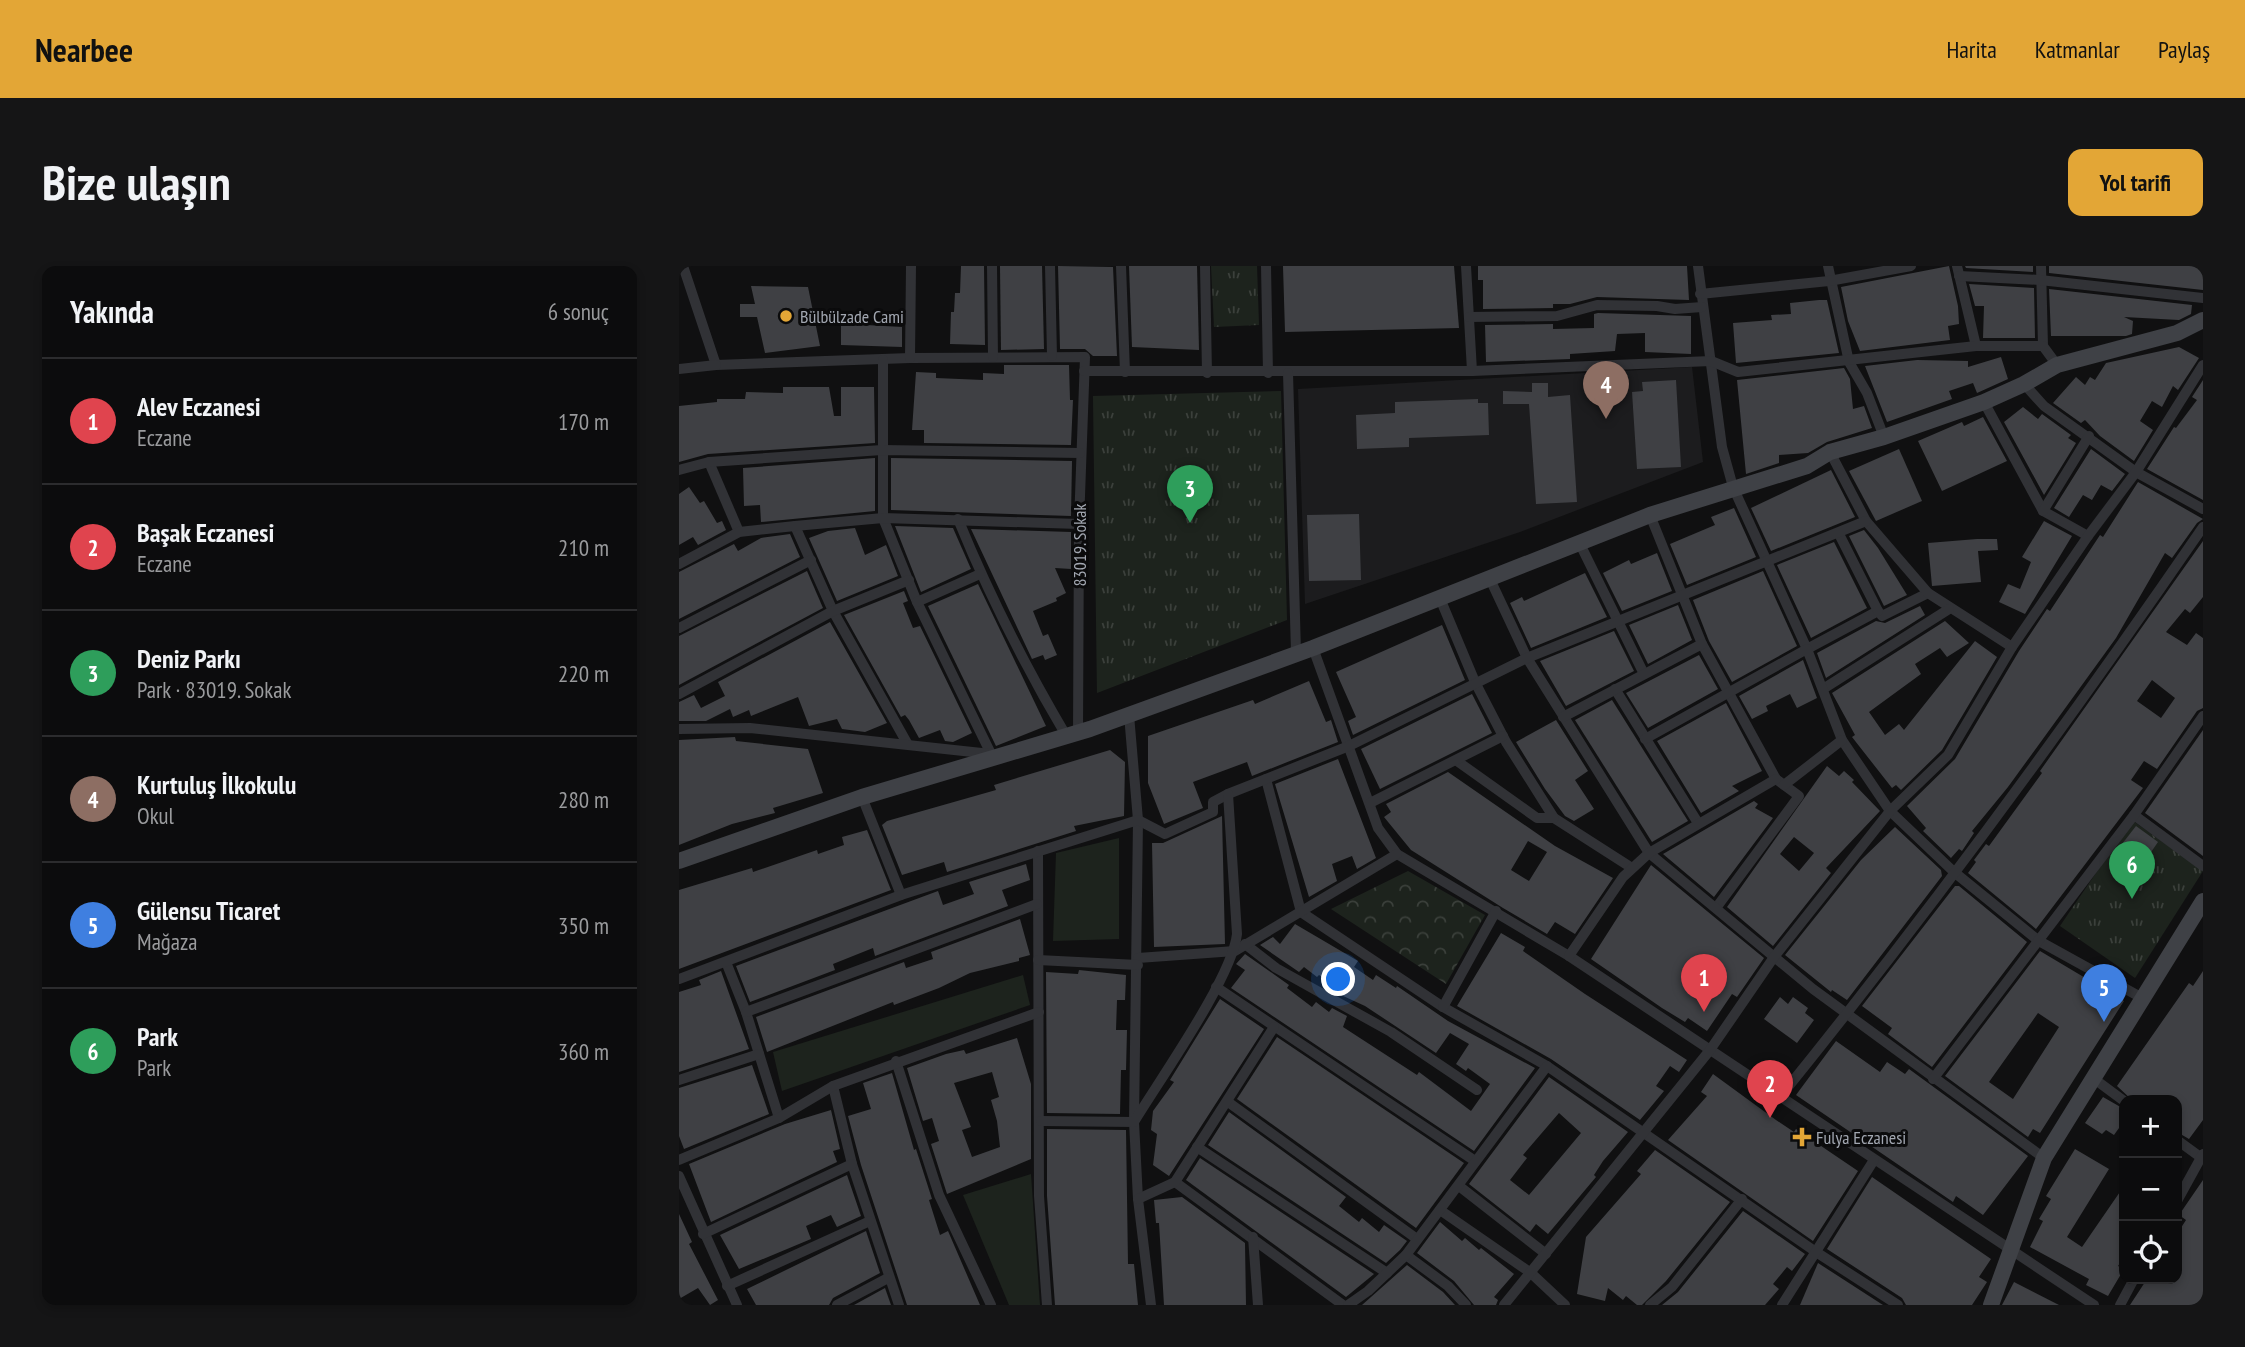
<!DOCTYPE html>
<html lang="tr">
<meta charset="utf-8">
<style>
:root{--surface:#0c0c0d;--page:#151516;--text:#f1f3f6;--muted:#9a9b9d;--line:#2c2c2e;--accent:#e3a636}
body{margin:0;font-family:"PT Sans Narrow",sans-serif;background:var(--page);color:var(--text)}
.controls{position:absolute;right:21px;bottom:21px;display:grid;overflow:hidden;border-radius:14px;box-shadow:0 4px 10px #0003}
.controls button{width:63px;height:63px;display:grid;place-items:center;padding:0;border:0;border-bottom:2px solid var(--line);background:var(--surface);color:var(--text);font:35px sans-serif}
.you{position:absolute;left:660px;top:714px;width:24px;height:24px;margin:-18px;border:5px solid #fff;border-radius:50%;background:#1a73e8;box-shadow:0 0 0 10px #1a73e833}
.badge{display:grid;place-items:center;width:46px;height:46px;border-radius:50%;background:var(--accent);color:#fff;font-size:23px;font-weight:700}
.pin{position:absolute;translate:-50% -58px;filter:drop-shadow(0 2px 4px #0008)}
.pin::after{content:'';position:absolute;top:37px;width:24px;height:21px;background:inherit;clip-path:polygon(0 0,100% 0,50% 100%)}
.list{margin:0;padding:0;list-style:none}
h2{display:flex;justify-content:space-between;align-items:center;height:91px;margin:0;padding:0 28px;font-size:30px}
h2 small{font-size:23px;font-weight:400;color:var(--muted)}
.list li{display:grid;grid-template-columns:46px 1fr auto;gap:21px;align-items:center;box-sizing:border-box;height:126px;padding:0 28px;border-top:2px solid var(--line)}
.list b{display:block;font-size:26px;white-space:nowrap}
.list p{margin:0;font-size:23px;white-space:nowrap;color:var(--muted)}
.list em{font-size:23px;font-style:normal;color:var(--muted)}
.icon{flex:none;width:38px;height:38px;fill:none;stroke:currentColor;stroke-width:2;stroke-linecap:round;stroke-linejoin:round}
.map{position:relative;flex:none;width:1524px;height:1039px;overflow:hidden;border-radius:14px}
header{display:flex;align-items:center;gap:42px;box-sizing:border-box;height:98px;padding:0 35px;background:var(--accent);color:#111}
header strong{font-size:33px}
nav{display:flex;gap:38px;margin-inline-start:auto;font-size:24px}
.intro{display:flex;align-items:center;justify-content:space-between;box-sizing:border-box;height:168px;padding:0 42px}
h1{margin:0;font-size:49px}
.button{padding:18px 32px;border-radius:14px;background:var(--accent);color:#111;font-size:24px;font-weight:700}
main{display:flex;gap:42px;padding:0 42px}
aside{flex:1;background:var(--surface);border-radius:14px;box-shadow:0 4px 10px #0003}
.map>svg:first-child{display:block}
</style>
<header>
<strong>Nearbee</strong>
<nav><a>Harita</a><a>Katmanlar</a><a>Paylaş</a></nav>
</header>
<div class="intro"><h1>Bize ulaşın</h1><a class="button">Yol tarifi</a></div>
<main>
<aside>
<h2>Yakında<small>6 sonuç</small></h2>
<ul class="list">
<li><span class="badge" style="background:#e0444e">1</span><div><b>Alev Eczanesi</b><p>Eczane</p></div><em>170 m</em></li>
<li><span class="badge" style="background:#e0444e">2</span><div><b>Başak Eczanesi</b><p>Eczane</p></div><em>210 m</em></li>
<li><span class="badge" style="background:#2e9e5b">3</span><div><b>Deniz Parkı</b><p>Park · 83019. Sokak</p></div><em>220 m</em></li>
<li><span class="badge" style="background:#8d6e63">4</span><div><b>Kurtuluş İlkokulu</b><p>Okul</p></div><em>280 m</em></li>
<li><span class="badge" style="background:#3f7fe0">5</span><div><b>Gülensu Ticaret</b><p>Mağaza</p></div><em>350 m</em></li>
<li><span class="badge" style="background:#2e9e5b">6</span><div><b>Park</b><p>Park</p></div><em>360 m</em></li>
</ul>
</aside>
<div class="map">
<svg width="1524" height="1039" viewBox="0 0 1524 1039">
<defs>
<pattern id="forest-crowns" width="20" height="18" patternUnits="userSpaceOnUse" patternTransform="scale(1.75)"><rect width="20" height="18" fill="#1d231d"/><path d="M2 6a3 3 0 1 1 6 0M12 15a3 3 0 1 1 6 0" fill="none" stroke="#3b403b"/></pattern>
<pattern id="park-tufts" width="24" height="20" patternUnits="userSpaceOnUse" patternTransform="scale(1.75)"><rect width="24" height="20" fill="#1d231d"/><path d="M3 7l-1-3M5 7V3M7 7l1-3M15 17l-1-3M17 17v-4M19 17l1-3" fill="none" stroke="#3b403b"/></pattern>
</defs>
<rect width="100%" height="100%" fill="#101011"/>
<path fill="#1c1c1e" d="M1013 101 1024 196 841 266 626 338 619 123Z"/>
<g fill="#1d231d">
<path d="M440 572V673L374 675 377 587Z"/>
<path d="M344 709 351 739 103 825 94 786Z"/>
<path d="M352 908 361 1039H330L284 929Z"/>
</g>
<path fill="url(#forest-crowns)" d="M729 605 806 649 767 718 652 643Z"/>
<g fill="url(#park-tufts)">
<path d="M532 0H578L580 59 535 61Z"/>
<path d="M602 125 608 354 418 427 414 130Z"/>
<path d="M1453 554 1524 605 1456 712 1381 660Z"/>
</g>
<g fill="#3f4044" fill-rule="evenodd">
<path d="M282 0H305L306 79 271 78 272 46H275L276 27H281Z"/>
<path d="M321 0H363L365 83 322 84Z"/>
<path d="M379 0 434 1 438 90H414L406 83H381Z"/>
<path d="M450 0H518L520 84 453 81Z"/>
<path d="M604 0H775L780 62 606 66Z"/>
<path d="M799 0H1008L1010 34 918 31 891 38H874V42L804 43V14H799Z"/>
<path d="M1270 0 1279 40 1280 58 1269 60 1271 74 1181 85 1169 55 1162 21Z"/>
<path d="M1286 0H1354V6L1287 2Z"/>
<path d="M1370 0H1520L1524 2V24L1370 7Z"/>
<path d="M1290 18 1355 22 1356 72H1304L1305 40H1296Z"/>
<path d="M72 20 129 21 141 80 86 87 78 51H61V38H76Z"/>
<path d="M1370 23 1513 39 1512 48 1500 54 1445 51 1454 55 1453 68 1447 70H1372Z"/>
<path d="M1140 34H1148L1160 87 1057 97 1054 57 1093 54 1092 49 1112 48 1111 37Z"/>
<path d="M919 47 1012 50V88L966 86V67L938 68 936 85 891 88V93L807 96 806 59 874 58V63L915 62V48Z"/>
<path d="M187 59 223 61V81L162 79V60Z"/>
<path d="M1500 81 1520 92 1499 124 1494 120 1483 141 1473 135 1461 155 1474 164 1455 195 1421 170 1406 154 1402 157 1374 137 1397 111 1406 119 1411 111 1416 114 1427 97Z"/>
<path d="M1322 91 1329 113 1298 127 1294 117 1270 125 1273 133 1208 156 1186 100 1238 94 1289 95V101Z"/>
<path d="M325 99H390L391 134H394L392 179 245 177V164H233L237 106 257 107V112L304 114V107L325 108Z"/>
<path d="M1165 102 1171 113 1174 143 1185 140 1193 162 1148 176 1129 187 1100 189V197L1067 208 1058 114Z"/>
<path d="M997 114 1002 201 958 203 953 126 964 125 963 116Z"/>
<path d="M1524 114V234L1468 203 1495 161 1497 162 1518 134 1513 131Z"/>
<path d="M853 117H869V131L891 129 898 236 857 238 850 138H824V125L853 126Z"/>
<path d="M104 121H150L155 150H162V121H195L196 177 29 188 0 196V140L38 136V133H66L67 126 104 127Z"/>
<path d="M799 133V137H809L810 169 730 172V181L678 183 677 149 716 147V136Z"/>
<path d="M1344 141 1359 153 1363 148 1392 169 1389 172 1397 177 1365 229 1325 156Z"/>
<path d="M1304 151 1328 195 1263 225 1239 175 1283 156 1285 160Z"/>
<path d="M1220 183 1243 235 1197 255 1170 205Z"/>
<path d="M1412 183 1446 208 1433 225 1422 219 1413 234 1404 229 1390 251 1375 242Z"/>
<path d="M196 192V245L82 256 81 239 65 240 64 202Z"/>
<path d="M212 192 393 195 392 250 212 244Z"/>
<path d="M1152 204 1176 251 1092 285 1072 242Z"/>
<path d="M1459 216 1524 253 1518 257 1493 292 1486 287 1437 372 1329 521 1293 565 1295 567 1283 585 1280 583 1272 592 1244 565 1247 562 1228 540 1276 493 1340 385 1368 343 1371 345 1421 269 1424 271Z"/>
<path d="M10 221 21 237 25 235 38 257 43 255 47 264 19 279 14 271 0 279V228Z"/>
<path d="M1055 242 1077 291 1008 319 991 278 1036 259 1032 251Z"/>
<path d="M680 248 682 314 630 315 628 249Z"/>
<path d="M1365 255 1393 270 1346 348 1320 336 1329 318 1341 323 1352 296 1343 291Z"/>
<path d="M216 260 274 262 292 303 242 326Z"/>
<path d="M176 262 186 289 207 279 219 310 158 335 130 272 149 265Z"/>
<path d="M292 263 392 266V303L376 302 387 327 377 332 378 335 354 345 364 370 369 368 378 389 366 394 364 389 353 393Z"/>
<path d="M1185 264 1199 282 1228 329 1205 340 1170 270Z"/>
<path d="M111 268 121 291 0 353V306L55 278 59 285 82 272Z"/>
<path d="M1298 273H1318L1319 284 1299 285 1302 316 1253 320 1249 277Z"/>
<path d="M1524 275V331L1511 347 1506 343 1487 366 1508 379 1517 367 1524 372V442L1518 445 1478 503 1465 495 1452 514 1464 522 1357 663 1289 607 1297 596 1295 594 1307 578 1310 580 1363 507 1361 505ZM1473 414 1496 432 1482 452 1458 435Z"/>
<path d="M1155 276 1188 342 1132 372 1098 299Z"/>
<path d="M978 287 993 325 943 345 924 307 950 294 952 298Z"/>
<path d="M128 305 144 342 0 419V370Z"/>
<path d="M1084 305 1118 380 1053 416 1030 375 1014 334Z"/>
<path d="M906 307 928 351 852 382 831 337 843 331 845 335Z"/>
<path d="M299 318 367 460 317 480 249 340Z"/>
<path d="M225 325 229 335 224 337 234 362 241 360 293 467 274 476 266 475 261 464 240 472 230 454 226 449 222 451 165 349Z"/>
<path d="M999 339 1013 374 969 398 950 359Z"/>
<path d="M1241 340 1246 349 1147 412 1138 387 1197 355 1206 357Z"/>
<path d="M1266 355 1290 377 1268 391 1261 382 1236 398 1242 408 1190 446 1206 469 1220 458 1225 464 1296 375 1318 391 1263 484 1222 524 1217 519 1213 522 1173 471 1176 469 1153 427Z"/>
<path d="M151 356 208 457 186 466 163 463 158 453 130 460 119 431 72 450 70 444 54 451 51 443 27 455H0V436L15 429 22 442 46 430 39 416Z"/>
<path d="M763 359 786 414 674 469 669 455 677 451 657 406Z"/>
<path d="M935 365 955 405 887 440 861 395Z"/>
<path d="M1020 389 1039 423 969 462 947 427Z"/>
<path d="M1124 394 1138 432 1118 442 1111 428 1087 440 1089 445 1073 453 1060 430Z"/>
<path d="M630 415 647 456 652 454 659 476 573 510 568 496 514 516 524 542 485 558 469 517V470L574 434 576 438Z"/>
<path d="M793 428 813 467 701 523 682 483Z"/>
<path d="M933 434 1009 555 973 576 896 454Z"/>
<path d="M1047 437 1083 505 1053 520 1060 525 1022 547 978 475Z"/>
<path d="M877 454 909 505 896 514 915 543 895 555 886 550 866 523 837 476Z"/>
<path d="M1524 464V590L1466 547Z"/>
<path d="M56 471 57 475 129 483 144 527 94 542 96 547 53 558 0 579V474Z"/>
<path d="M431 484 446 496 445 550 395 560 397 565 268 606 265 596 223 609 203 559 208 555 317 524 315 519Z"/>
<path d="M659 493 697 592 678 603 673 590 653 598 658 615 630 631 596 518Z"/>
<path d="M1148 500 1160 510 1165 505 1175 514 1173 516 1201 545 1147 602 1152 607 1094 680 1048 641ZM1115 571 1135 587 1120 605 1101 588Z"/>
<path d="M769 506 876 580 934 612 896 668 876 656 868 668 824 642 732 584 705 551 712 546 707 538ZM849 575 868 586 850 615 832 604Z"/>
<path d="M1075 535 1079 538 1076 542 1094 552 1035 631 984 588Z"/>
<path d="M543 550 546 678 475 681 473 577H484Z"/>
<path d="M1457 560 1479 576 1466 595 1443 578Z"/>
<path d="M1216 561 1262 604 1263 610 1168 734 1153 724 1152 726 1106 689 1182 594Z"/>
<path d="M188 564 212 624 0 703V624L73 602 74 606 138 584 139 588 165 579 163 571Z"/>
<path d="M347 598 351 614 323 624 329 640 196 690 194 682 154 698 156 704 71 736 57 700 259 625 264 639 295 628 290 616Z"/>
<path d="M972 599 1085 692 1058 731 1053 728 1028 765 1009 752 1006 756 983 742 912 693Z"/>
<path d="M1276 620H1280L1348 676 1253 801 1209 768 1213 762 1183 740Z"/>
<path d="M341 653 351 689 340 692V695L291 707 260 722 215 739 214 736 88 786 77 751 225 696 227 702 254 693 252 686Z"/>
<path d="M616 658 679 695 675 701 694 714 697 709 717 722 718 720 769 755 856 802 795 885 552 722 566 704 557 698 566 688 610 719 608 722 633 741 637 736 650 746 653 742 668 750 664 761 721 798 738 809 740 806 792 845 811 818 789 802 787 805 777 798 790 778 771 767 757 787 686 740 662 729 664 725 640 709 638 711 625 701 620 706 581 679 594 671 601 678Z"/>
<path d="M822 667 846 681 844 685 906 728 1008 794 1000 806 991 800 977 820 985 825 961 854 872 793 778 740Z"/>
<path d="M1361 685 1445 735 1361 867 1354 863 1349 871 1266 810ZM1359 747 1380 761 1334 833 1310 816Z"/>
<path d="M400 704 447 709 446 734H438L437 764H448L447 804H442L441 848 368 847 367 706 399 708Z"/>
<path d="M42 705 70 783 0 806V726L22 719 20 714Z"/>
<path d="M1524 705V854L1510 873 1498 866V834H1453L1438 820 1510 717 1514 720Z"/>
<path d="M1101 731 1109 738 1114 731 1129 742 1126 747 1135 754 1118 777 1085 753Z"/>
<path d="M541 733 585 763 490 910 474 899 478 868 472 864 474 845 495 816 491 814Z"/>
<path d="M598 771 785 897 737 962 558 833Z"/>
<path d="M338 772 352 818V893L268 928 252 878 260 875 253 852 244 855 228 802 267 788 285 784 287 788ZM313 806 320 831 312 834 318 855 321 881 293 891 283 864 292 861 275 817Z"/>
<path d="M1157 775 1201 806 1208 796 1226 808 1230 803 1349 890 1304 949 1277 930 1274 936 1117 829Z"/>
<path d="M73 799 90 848 5 883 0 870V822Z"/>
<path d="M213 807 235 884 237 883 253 933 250 934 261 969 269 965 301 1039H228L182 899 169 850 192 843 184 817Z"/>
<path d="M1034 808 1097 854 1115 866 1117 863 1179 905 1134 975 989 874 1028 830 1022 826Z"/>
<path d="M870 811 949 866 924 895 915 909 917 911 869 968 857 958 851 966 790 918ZM880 847 902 867 850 929 831 914 848 892 844 889Z"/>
<path d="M1424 831 1445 843V855L1435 869 1427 864 1423 868 1406 857Z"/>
<path d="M152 844 161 883 154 885 158 896 32 956 10 898 106 858Z"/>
<path d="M550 846 667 931 660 940 680 956 683 952 700 966 705 959 728 975 721 984 707 997 529 879Z"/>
<path d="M368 863 447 864 449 998H455L459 1039H376L368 930Z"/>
<path d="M1396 883 1430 903 1388 971 1403 981 1445 920V991L1439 1000 1445 1003 1429 1030 1407 1019 1410 1013 1351 981 1364 955 1360 953 1372 933 1367 930Z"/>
<path d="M976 884 1051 936 987 1015 963 1039H958L947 1030 944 1034 929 1022 926 1035 898 1028 907 971 962 908 958 905Z"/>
<path d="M521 892 695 1008 667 1031 507 914Z"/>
<path d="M168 909 182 950 158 961 152 949 127 960 132 973 60 1003 41 969Z"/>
<path d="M1193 911 1312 993 1300 1011 1308 1016 1293 1039H1227L1223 1032 1148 983Z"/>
<path d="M1524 914V1039H1451L1468 1013H1498V968L1507 954 1500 949Z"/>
<path d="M503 931 566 977 567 1039H485L480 957H477L475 934Z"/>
<path d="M1064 945 1126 988 1113 1005 1108 1001 1094 1018 1100 1023 1086 1039H983L999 1026Z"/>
<path d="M0 948 13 976 10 978 39 1034 31 1039 19 1022 0 1033Z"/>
<path d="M761 956 783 975 786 972 800 984 802 982 835 1008 815 1031 819 1034 817 1039H795L775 1015 738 987Z"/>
<path d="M187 965 201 1007 154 1032 150 1039H77L68 1023Z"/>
<path d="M1139 997 1204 1039H1121Z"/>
<path d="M728 999 764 1026 776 1039H683Z"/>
<path d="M1335 1016 1380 1039H1323Z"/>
<path d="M206 1022 212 1039H175Z"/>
</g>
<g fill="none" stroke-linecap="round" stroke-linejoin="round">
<g stroke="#313236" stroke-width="10">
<path d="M4 0 37 99 231 92 406 91 400 258 399 467"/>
<path d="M313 0 314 91"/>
<path d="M371 0 373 90"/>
<path d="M442 0 446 106"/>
<path d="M526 0 528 107"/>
<path d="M587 0 589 107"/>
<path d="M787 0 793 105"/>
<path d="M1019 0 1043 181 1054 221 1128 383 1199 345 1203 350 1249 327"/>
<path d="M1149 0 1170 96 1188 127 1205 171"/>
<path d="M1278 0 1297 80"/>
<path d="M1362 0 1364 80"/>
<path d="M1280 10 1361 14 1524 32"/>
<path d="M1021 28 1150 15 1232 0"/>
<path d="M790 51 878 50 918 39 978 40 996 43 1023 41"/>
<path d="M231 92 232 0"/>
<path d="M204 94V252L238 336 315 494"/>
<path d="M0 103 37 99"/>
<path d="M405 105H793L1032 95 1059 106 1297 80H1364L1378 99"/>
<path d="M609 107 617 386"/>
<path d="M1345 118 1365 140 1457 206 1524 243"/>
<path d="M1305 136 1364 245 1409 270"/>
<path d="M1151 186 1187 255 1249 327 1333 381"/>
<path d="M30 196 60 266"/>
<path d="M0 204 30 196 203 184 401 187"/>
<path d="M1364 245 1410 170"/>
<path d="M971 249 1023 378 1097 513 1120 530 1037 642"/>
<path d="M279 253C310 329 346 400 388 471"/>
<path d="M116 260 154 345 228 477"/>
<path d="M1160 268 1199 345"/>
<path d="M900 276 965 408"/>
<path d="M0 298 60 266 116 260 204 252 400 258"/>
<path d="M810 311 848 392 970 587 1134 723 1365 892"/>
<path d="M760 330 796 416 827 476 875 552 953 602"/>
<path d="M238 336 301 308"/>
<path d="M0 362 132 294"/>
<path d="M634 382 699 562 718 588 890 690 1415 1039"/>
<path d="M936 423 1019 557"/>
<path d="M1144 423 1270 343"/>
<path d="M0 428 154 345 230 314"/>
<path d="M450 449 459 554 455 856 459 933 472 1039"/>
<path d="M884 451 1023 378"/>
<path d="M0 463 71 462 312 488"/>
<path d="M966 473 1128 383 1163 474 1211 545 1275 606 1360 675 1465 733"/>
<path d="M778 495 858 552H875"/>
<path d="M587 513 622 646 764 741 868 800 1137 986 1219 1039"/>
<path d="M1105 519 1163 474"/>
<path d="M183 531 222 629"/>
<path d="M691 537 824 470"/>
<path d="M1455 549 1524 600"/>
<path d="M359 585 360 930 368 1039"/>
<path d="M566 678 597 702 712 766 798 824"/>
<path d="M890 690 944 611 970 587 1097 513"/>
<path d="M459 692 556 685 718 588"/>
<path d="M359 694 459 699"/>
<path d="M47 696 67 746 100 852"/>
<path d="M0 713 222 629 459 554 486 568 534 546V536L549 528 670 480 848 392 1187 255"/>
<path d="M537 721 796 895"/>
<path d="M764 741 817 645"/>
<path d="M67 746 358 638"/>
<path d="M217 795 260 929 312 1039"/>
<path d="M1414 812 1445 835"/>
<path d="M1254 813 1455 549 1524 450"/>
<path d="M0 814 80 788"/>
<path d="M154 820 173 898 220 1039"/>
<path d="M1101 831C1250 647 1390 456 1524 261"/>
<path d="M549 836 738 973"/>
<path d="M362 855 455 856C481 813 553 712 558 668L549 528"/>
<path d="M1498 874 1524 893"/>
<path d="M518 881 708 1007"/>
<path d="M0 894 100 852 154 820 360 746"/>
<path d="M0 910 58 1039"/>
<path d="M496 916 664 1039"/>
<path d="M780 920 867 988"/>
<path d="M459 933 496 916 595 761"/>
<path d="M1498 935 1524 888"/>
<path d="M761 944 852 1007 886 1039"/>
<path d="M24 968 173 898"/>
<path d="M574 971 579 1039"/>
<path d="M727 989 769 1020 787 1039"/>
<path d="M48 1020 191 955"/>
<path d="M158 1039 209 1012"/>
<path d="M669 1039 689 1025 727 989 868 800"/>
<path d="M825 1039 1031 784 1095 691 1211 545 1269 489 1333 381 1409 270 1457 206 1524 99"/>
<path d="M971 1039 993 1021 1063 933"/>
<path d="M1103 1039 1195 894"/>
<path d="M1441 1039 1455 1013"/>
</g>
<g stroke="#3f4146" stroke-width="16">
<path d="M0 595 183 531 411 463 634 382 971 249 1128 200 1151 186 1205 171 1305 136 1345 118 1378 99 1498 67 1524 54"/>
<path d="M1312 1039 1365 892 1524 635"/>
</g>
</g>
<g fill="#e3a636" stroke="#0b0b0c" stroke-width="2.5">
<circle cx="107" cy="50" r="7"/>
<path d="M1119.5 860.5h7v7h7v7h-7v7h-7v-7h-7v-7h7z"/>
</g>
<g text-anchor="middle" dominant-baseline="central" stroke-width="6" stroke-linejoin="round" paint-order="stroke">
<g font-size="18" fill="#a2a7b1" stroke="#0b0b0c" text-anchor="start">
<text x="121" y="50">Bülbülzade Cami</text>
<text x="1137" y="871">Fulya Eczanesi</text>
</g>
<g font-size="18" fill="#a2a7b1" stroke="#0b0b0c">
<text transform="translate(400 279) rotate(-90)">83019. Sokak</text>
</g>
</g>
</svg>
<div class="controls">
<button>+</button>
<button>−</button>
<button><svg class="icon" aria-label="locate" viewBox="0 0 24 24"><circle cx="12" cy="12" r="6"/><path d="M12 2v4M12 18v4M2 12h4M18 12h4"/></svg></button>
</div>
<div class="you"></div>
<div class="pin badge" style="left:1025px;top:746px;background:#e0444e">1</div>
<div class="pin badge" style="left:1091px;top:852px;background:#e0444e">2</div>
<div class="pin badge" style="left:511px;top:257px;background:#2e9e5b">3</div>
<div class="pin badge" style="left:927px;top:153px;background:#8d6e63">4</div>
<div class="pin badge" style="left:1425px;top:756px;background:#3f7fe0">5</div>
<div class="pin badge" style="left:1453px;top:633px;background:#2e9e5b">6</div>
</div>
</main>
